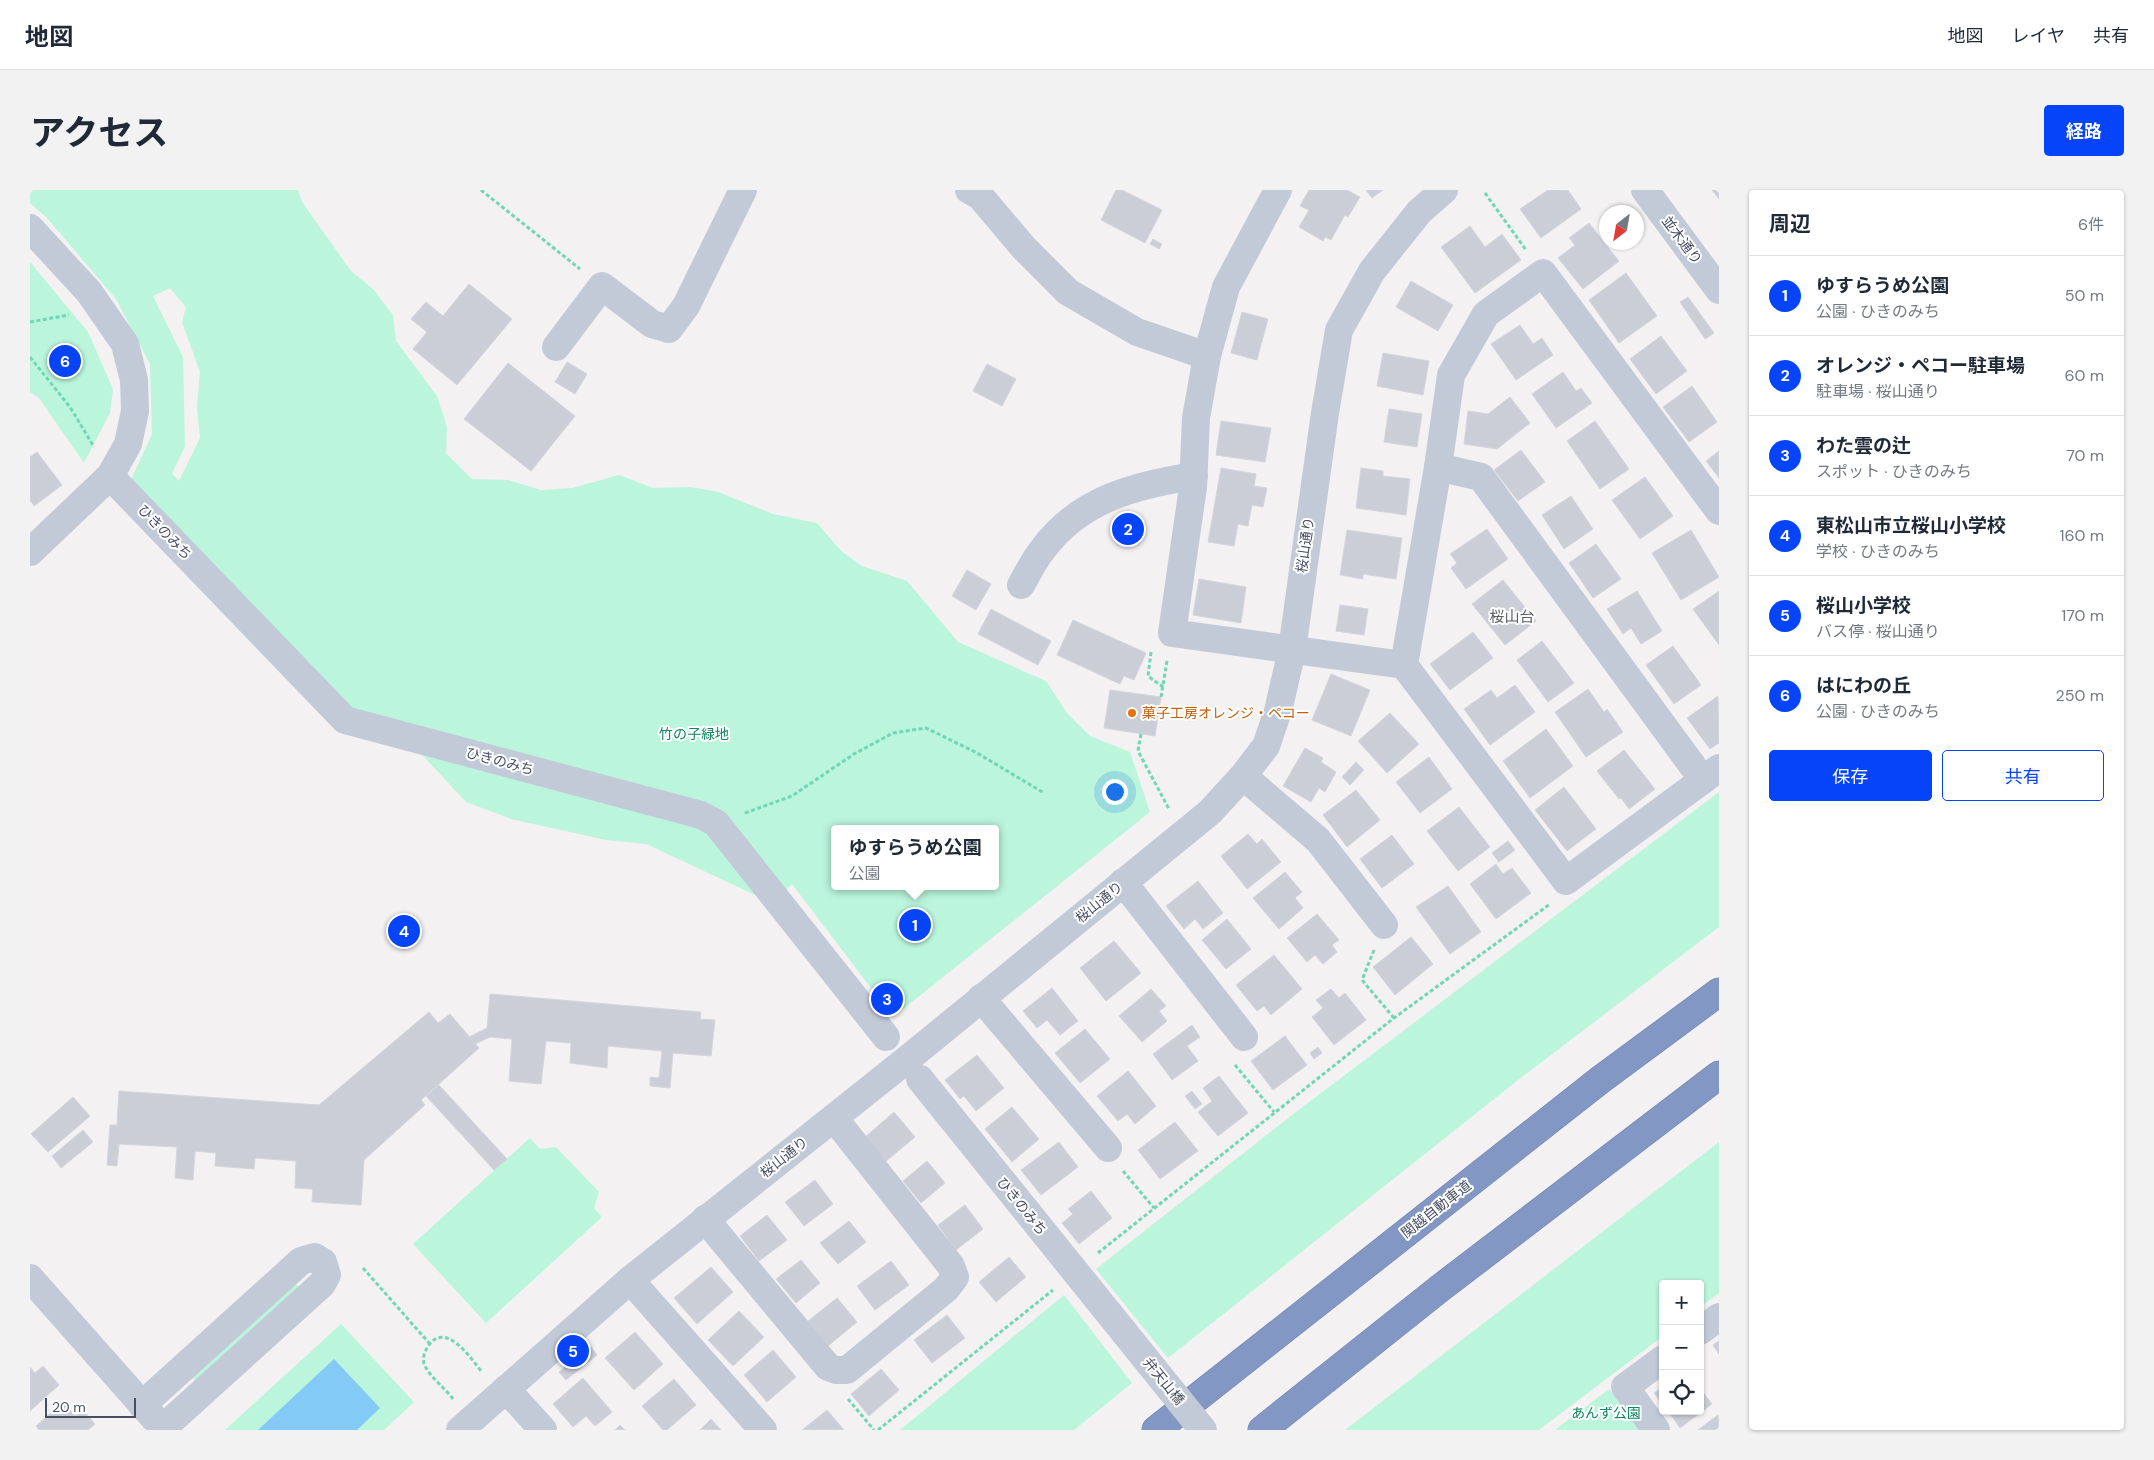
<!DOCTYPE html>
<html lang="ja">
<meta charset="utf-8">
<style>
:root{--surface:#fff;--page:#f2f2f3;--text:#1f2937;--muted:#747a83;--line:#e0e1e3;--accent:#0544f9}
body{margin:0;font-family:"DM Sans","Noto Sans JP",sans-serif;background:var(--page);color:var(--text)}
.controls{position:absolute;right:15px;bottom:15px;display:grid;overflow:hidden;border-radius:5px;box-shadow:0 1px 4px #0004}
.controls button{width:45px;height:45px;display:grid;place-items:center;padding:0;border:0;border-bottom:1px solid var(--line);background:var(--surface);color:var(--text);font:25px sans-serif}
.compass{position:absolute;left:1569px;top:15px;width:45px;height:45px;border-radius:50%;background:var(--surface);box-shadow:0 1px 4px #0004;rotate:211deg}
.scale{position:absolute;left:15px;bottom:12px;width:91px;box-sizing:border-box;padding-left:5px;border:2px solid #464f61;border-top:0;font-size:14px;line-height:18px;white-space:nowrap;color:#464f61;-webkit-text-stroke:4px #fff;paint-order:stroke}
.you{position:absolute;left:1084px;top:601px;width:18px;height:18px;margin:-12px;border:4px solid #fff;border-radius:50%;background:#1a73e8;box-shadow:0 0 0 8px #1a73e833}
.badge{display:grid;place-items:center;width:32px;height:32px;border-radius:50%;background:var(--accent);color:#fff;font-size:16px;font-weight:700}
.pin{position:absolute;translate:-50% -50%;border:2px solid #fff;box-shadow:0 1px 5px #0006}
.popup{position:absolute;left:801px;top:635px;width:168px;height:65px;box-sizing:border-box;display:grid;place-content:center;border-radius:5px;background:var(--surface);filter:drop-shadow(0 1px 4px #0005);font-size:16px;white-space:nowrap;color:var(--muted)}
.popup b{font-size:19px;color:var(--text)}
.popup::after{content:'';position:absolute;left:50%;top:100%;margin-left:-10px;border:10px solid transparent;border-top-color:var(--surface)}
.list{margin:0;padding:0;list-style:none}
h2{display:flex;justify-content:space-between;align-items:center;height:65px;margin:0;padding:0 20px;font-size:21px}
h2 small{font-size:16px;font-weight:400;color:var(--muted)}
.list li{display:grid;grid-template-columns:32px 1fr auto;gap:15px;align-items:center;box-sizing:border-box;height:80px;padding:0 20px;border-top:1px solid var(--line)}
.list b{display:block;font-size:19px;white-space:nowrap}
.list p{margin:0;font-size:16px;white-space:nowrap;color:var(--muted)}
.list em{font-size:16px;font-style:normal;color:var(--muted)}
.actions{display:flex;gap:10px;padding:15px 20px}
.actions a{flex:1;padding:11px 0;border:1px solid var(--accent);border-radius:5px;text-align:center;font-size:18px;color:var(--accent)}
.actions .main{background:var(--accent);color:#fff}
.icon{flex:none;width:28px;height:28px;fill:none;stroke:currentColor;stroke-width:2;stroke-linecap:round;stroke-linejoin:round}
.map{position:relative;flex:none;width:1689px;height:1240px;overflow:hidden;border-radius:5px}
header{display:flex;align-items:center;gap:30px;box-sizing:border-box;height:70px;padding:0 25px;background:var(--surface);border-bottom:1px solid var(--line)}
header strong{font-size:24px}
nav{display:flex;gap:28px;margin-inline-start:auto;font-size:18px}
.intro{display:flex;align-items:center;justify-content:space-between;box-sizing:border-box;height:120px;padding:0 30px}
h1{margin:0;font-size:35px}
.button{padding:12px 22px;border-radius:5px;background:var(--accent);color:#fff;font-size:18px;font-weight:700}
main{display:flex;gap:30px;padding:0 30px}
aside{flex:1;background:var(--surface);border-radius:5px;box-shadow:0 1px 4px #0004}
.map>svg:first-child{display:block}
</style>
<header>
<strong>地図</strong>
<nav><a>地図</a><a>レイヤ</a><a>共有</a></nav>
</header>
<div class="intro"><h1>アクセス</h1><a class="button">経路</a></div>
<main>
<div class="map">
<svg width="1689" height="1240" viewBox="0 0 1689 1240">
<rect width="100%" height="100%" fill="#f3f1f1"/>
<g fill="#bbf5dc" fill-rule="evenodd">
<path d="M0 0H268L272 12 321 81 344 100 363 125 366 151 407 206 417 237 416 263 442 289 478 290 511 300 542 298 589 285 623 298 661 297 688 302 743 324 787 333 811 361 832 376 877 391 928 452 1016 491 1037 523 1060 546 1100 562 1120 622 863 827 762 694 756 700 734 709 616 654 576 650 481 629 436 612 385 557 321 522 101 290 122 244 120 174 86 109 17 28 0 13ZM140 98 156 117 152 132 170 182 167 217 170 248 149 291 142 284 155 256 153 167 123 106ZM805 639H965V696H805Z"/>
<path d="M0 72 58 142 83 199 80 223 54 273 9 208 0 202Z"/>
<path d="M1689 602V737L1488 890 1138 1168 1066 1079 1262 925Z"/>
<path d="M500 948 510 959 526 957 569 1002 564 1018 572 1027 456 1133 383 1054Z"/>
<path d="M1689 952V1103L1670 1117V1094H1633V1146L1509 1240H1315Z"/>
<path d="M264 1092 270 1099 167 1192 160 1185Z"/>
<path d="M1034 1105 1102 1193 1044 1240H870Z"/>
<path d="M311 1134 384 1212 354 1240H195Z"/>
<path d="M1579 1199 1609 1240H1525Z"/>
</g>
<path fill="#84caf6" d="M304 1169 350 1218 327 1240H228Z"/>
<g fill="#ccced7" stroke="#d4d5dd">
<path d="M1086 0H1092L1132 20 1115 53 1071 30Z"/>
<path d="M1279 0H1317L1330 7 1318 27 1315 25 1301 50 1295 47 1293 51 1269 37 1279 20 1270 16Z"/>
<path d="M1336 0H1353L1342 8Z"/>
<path d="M1518 0H1538L1551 19 1511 48 1490 19Z"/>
<path d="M1682 0H1689V9Z"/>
<path d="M1559 33 1589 71 1553 99 1528 68 1545 55 1539 48Z"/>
<path d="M1440 36 1455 57 1472 44 1491 70 1445 103 1411 57Z"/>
<path d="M1123 49 1132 54 1129 59 1120 54Z"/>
<path d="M1596 83 1627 126 1589 153 1559 110Z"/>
<path d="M1381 91 1423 115 1408 141 1366 117Z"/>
<path d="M439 94 482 129 427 195 383 159 397 142 381 129 396 112 413 126Z"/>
<path d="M1658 107 1684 143 1675 149 1650 112Z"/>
<path d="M1212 122 1238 129 1227 170 1201 163Z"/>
<path d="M1490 135 1503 154 1512 148 1523 165 1486 190 1461 154Z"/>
<path d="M1631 146 1657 181 1626 204 1600 169Z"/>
<path d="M1353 163 1399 171 1393 205 1347 196Z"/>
<path d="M537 172 557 184 545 204 525 192Z"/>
<path d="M478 173 545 226 501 281 434 229Z"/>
<path d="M957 174 986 189 972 216 943 201Z"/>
<path d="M1533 182 1546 201 1551 198 1562 213 1526 238 1502 204Z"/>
<path d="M1662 196 1687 232 1659 252 1633 217Z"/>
<path d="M1480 207 1500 233 1467 259 1434 254 1438 221 1458 224Z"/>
<path d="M1359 219 1392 224 1387 257 1354 252Z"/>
<path d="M1191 231 1241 238 1235 272 1186 265Z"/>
<path d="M1565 231 1599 279 1570 299 1537 251Z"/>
<path d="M1491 260 1515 292 1488 311 1464 280Z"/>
<path d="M1689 261V288L1676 271Z"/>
<path d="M7 262 32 295 4 316 0 310V267Z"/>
<path d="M1191 278 1226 284 1224 296 1237 298 1233 317 1222 315 1218 336 1208 334 1204 356 1178 352Z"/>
<path d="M1331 278 1353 281V286L1380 289 1376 325 1326 318Z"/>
<path d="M1615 287 1643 326 1610 349 1582 310Z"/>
<path d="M1541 306 1563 339 1534 359 1512 325Z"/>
<path d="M1457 339 1478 369 1436 399 1421 378 1427 373 1420 364Z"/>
<path d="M1317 340 1372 348 1366 389 1333 384V389L1310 385Z"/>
<path d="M1661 340 1689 387 1651 410 1622 363Z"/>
<path d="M1566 354 1591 389 1563 408 1539 373Z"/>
<path d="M937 380 961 394 946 420 922 406Z"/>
<path d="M1169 389 1216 397 1211 433 1163 425Z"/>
<path d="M1473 390 1506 431 1475 455 1442 414Z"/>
<path d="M1607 401 1632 441 1611 454 1601 438 1593 444 1577 419Z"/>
<path d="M1689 401V455L1663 419Z"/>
<path d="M1310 415 1338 419 1334 445 1306 441Z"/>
<path d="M961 419 1021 451 1008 475 948 444Z"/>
<path d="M1043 430 1116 463 1104 490 1094 486 1090 494 1027 465Z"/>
<path d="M1443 442 1463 468 1420 500 1400 474Z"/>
<path d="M1512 451 1544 493 1518 512 1487 470Z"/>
<path d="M1643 456 1671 495 1644 514 1616 475Z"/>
<path d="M1301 484 1340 500 1321 546 1282 530Z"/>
<path d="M1485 495 1505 522 1460 555 1434 519 1461 500 1467 508Z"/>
<path d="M1558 499 1574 522 1577 519 1593 542 1556 567 1525 522Z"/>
<path d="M1080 500 1131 507 1125 546 1074 538Z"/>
<path d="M1688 506 1689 553 1680 559 1657 528Z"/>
<path d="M1360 523 1389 554 1357 583 1328 551Z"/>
<path d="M1516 539 1543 576 1500 608 1473 571Z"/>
<path d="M1275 558 1293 568 1291 572 1306 582 1295 602 1289 598 1281 612 1253 596Z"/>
<path d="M1594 560 1625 599 1599 619 1591 608 1589 609 1567 581Z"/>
<path d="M1399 567 1422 599 1390 623 1366 592Z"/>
<path d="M1326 572 1334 580 1320 595 1312 587Z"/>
<path d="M1534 597 1566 639 1537 661 1505 620Z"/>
<path d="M1326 600 1350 630 1317 657 1293 625Z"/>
<path d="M1429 617 1460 657 1428 681 1397 641Z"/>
<path d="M1218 644 1227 654 1232 649 1251 672 1217 699 1191 666Z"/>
<path d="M1362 645 1384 674 1352 698 1330 669Z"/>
<path d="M1478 651 1485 660 1469 672 1462 663Z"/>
<path d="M1466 674 1473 684 1482 678 1501 703 1466 729 1440 694Z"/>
<path d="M1255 682 1272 702 1265 708 1273 718 1249 739 1223 708Z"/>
<path d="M1168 691 1193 723 1173 739 1165 729 1154 739 1136 716Z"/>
<path d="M1418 696 1451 742 1420 764 1386 717Z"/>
<path d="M1287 724 1309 750 1302 755 1307 762 1293 774 1285 765 1277 772 1257 748Z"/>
<path d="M1197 729 1221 759 1196 779 1172 750Z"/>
<path d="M1381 747 1403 774 1365 805 1343 777Z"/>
<path d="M1084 751 1111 783 1076 811 1050 778Z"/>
<path d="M1244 765 1272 799 1241 825 1234 816 1227 821 1206 795Z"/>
<path d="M1022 798 1048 831 1030 845 1017 830 1007 838 993 821Z"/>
<path d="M1121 799 1136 816 1129 821 1137 831 1112 852 1089 826Z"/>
<path d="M1301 799 1309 808 1315 803 1336 830 1304 855 1282 827 1293 818 1286 810Z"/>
<path d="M460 804 671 822 670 829 685 830 681 866 643 863 640 898 620 896V887L629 888 632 861 578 856 577 878 540 873 541 853 516 851 511 894 479 891 482 849 460 847 445 854 439 847 457 838Z"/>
<path d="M399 822 408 833 420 824 449 858 391 910 395 915 334 970 331 1015 282 1012 283 999 265 998 266 971 225 968 224 979 185 976 186 963 165 961 163 990 145 988 147 957 89 954 87 976 77 975 80 935H87L89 901 289 915Z"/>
<path d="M1162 835 1170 847 1157 856 1168 871 1142 890 1123 864Z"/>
<path d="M1055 839 1080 869 1050 893 1025 863Z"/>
<path d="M1255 846 1277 875 1243 900 1221 871Z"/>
<path d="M1288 857 1292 863 1284 869 1280 863Z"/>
<path d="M947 865 974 898 946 921 934 906 930 909 915 890Z"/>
<path d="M1098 881 1126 916 1105 934 1097 924 1088 931 1067 906Z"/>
<path d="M1189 886 1218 923 1188 946 1168 922 1182 911 1173 898Z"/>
<path d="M409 895 477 969 464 980 396 906Z"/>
<path d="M1162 901 1172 914 1165 919 1155 906Z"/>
<path d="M43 907 60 926 18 962 1 944Z"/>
<path d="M982 917 1009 949 982 972 955 939Z"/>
<path d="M864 922 885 947 855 972 835 947Z"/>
<path d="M1145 932 1168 961 1130 989 1108 960Z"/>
<path d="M53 940 63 952 31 978 22 966Z"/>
<path d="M1029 952 1048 977 1011 1005 991 980Z"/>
<path d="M897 971 915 993 891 1013 873 991Z"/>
<path d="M785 990 803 1014 774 1036 755 1012Z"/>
<path d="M1061 1001 1082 1028 1049 1054 1032 1033 1043 1024 1038 1019Z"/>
<path d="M935 1015 953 1039 926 1060 908 1035Z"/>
<path d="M737 1025 757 1050 729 1071 710 1046Z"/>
<path d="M819 1031 836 1052 808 1074 790 1053Z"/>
<path d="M979 1067 996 1087 966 1112 949 1092Z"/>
<path d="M771 1070 790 1093 766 1113 746 1089Z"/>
<path d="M861 1071 879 1095 845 1120 827 1096Z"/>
<path d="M681 1077 703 1102 667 1134 644 1108Z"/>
<path d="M807 1108 827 1132 798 1156 778 1131Z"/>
<path d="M709 1121 734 1147 703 1176 678 1150Z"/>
<path d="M917 1125 935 1148 902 1173 884 1150Z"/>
<path d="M605 1142 633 1174 604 1200 575 1168Z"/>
<path d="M1689 1151V1164L1683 1155Z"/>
<path d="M561 1157 567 1165 536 1190 529 1182Z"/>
<path d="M743 1160 766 1187 737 1212 714 1185Z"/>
<path d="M13 1176 29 1195 0 1221V1177L5 1183Z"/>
<path d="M851 1179 869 1200 839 1226 821 1204Z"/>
<path d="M553 1188 582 1222 565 1236 556 1226 543 1237 523 1214Z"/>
<path d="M644 1189 666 1215 637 1240H633L612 1216Z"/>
<path d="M1633 1197V1215L1624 1203Z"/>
<path d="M1670 1198 1682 1214 1650 1238 1638 1221H1670Z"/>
<path d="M33 1212 45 1226 53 1220 65 1234 58 1240H9L6 1236Z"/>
<path d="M797 1220 814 1240H772Z"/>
<path d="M1688 1225 1689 1240H1668Z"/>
<path d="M681 1229 691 1240H670Z"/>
<path d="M590 1235 595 1240H585Z"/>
</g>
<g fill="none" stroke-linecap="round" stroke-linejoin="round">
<g stroke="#6e82b0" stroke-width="29">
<g id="highway">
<path d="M1126 1240 1570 890 1689 802"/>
<path d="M1232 1240 1409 1099 1689 885"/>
</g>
</g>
<g stroke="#6fd7b6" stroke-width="3" stroke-dasharray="4 2.5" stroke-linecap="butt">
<path d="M451 0 550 79"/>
<path d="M1455 3 1496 60"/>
<path d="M0 132 39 125"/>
<path d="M0 167 40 217 64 257"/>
<path d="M1121 462 1118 486 1133 497"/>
<path d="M1131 507 1137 471"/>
<path d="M1111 544 1108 561 1139 619"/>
<path d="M715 623 762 606 824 564 863 543 896 538 947 563 1014 603"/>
<path d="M1344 760 1332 790 1364 828"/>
<path d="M1205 875 1244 922"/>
<path d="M1093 981 1124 1018"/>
<path d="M1068 1063 1364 828 1520 714"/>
<path d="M333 1078 400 1154"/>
<path d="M423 1209C415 1198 401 1188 395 1176 392 1171 394 1163 397 1158 415 1128 441 1169 452 1182"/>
<path d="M818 1209 844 1240"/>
<path d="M848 1240 1023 1100"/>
</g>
<g stroke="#c3cad7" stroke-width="28">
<path d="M939 0 950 6 994 58 1038 102 1107 142 1177 166"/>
<path d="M1248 0 1196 97 1177 166 1166 228 1163 297 1142 443 1374 475 1536 691 1689 578"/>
<path d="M1615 0 1689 100"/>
<path d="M0 38 59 102 95 154 104 190 105 221 98 254 80 286 0 362"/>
<path d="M526 157 572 96 622 134 639 139 656 116 713 0"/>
<path d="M1408 277 1451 287 1673 590"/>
<path d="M80 286 315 530 671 625 686 633 856 847"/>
<path d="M991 395C998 383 1004 370 1013 359 1050 309 1106 295 1164 286"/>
<path d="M1374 475 1408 277 1421 185 1456 124 1513 83 1689 321"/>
<path d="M1213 586 1288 650 1354 735"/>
<path d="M1093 692 1214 847"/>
<path d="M951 808 1078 958"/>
<path d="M890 889 1094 1142"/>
<path d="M675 1029 798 1177 806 1180H817L916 1099 925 1087 921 1076 804 928"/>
<path d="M0 1088 124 1228"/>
<path d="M600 1090 733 1240"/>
<path d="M1670 1141 1689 1127"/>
<path d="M476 1199 513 1240"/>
<path d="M112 1215 271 1071 285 1067 293 1072 297 1085 292 1094 133 1238"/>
<path d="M430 1240 600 1090 875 871 1180 622 1213 586 1236 556 1248 521 1262 460 1295 223 1309 140 1342 81 1389 22 1414 0"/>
<path d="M1626 1240 1595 1197 1633 1169"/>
</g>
<use href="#highway" stroke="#8397c4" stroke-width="28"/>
<path stroke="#c3cad7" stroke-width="28" d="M1094 1142 1173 1240"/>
</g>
<circle fill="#e8710a" stroke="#fff" stroke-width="2" cx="1102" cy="523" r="5"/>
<g text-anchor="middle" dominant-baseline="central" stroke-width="4" stroke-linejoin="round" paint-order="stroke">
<g font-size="14" fill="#464f61" stroke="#fff">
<text transform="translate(1652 50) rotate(53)">並木通り</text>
<text transform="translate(135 342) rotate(46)">ひきのみち</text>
<text transform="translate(1275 355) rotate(-82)">桜山通り</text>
<text transform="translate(470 571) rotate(15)">ひきのみち</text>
<text transform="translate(1069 712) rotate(-39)">桜山通り</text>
<text transform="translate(754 967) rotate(-38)">桜山通り</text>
<text transform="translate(992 1016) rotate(51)">ひきのみち</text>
<text transform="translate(1406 1019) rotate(-38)">関越自動車道</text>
<text transform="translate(1134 1191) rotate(51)">弁天山橋</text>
</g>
<g font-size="14" fill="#c56008" stroke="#fff" text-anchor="start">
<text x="1112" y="523">菓子工房オレンジ・ペコー</text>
</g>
<g font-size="14" fill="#0d865f" stroke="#fff">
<text x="664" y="544">竹の子緑地</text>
<text x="1576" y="1223">あんず公園</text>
</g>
<g font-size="15" fill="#5c5f67" stroke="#fff">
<text x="1482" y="427">桜山台</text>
</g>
</g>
</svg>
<div class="controls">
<button>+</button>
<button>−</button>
<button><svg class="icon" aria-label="locate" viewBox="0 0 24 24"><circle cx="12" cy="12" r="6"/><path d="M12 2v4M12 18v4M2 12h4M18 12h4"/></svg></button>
</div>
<svg class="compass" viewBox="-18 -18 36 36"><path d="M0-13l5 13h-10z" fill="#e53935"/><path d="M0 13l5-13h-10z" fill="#747a83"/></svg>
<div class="scale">20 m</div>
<div class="you"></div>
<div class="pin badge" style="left:885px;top:735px">1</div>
<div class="popup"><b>ゆすらうめ公園</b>公園</div>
<div class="pin badge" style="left:1098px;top:339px">2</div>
<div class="pin badge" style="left:857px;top:809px">3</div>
<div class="pin badge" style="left:374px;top:741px">4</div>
<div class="pin badge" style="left:543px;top:1161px">5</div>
<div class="pin badge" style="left:35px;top:171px">6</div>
</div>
<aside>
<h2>周辺<small>6件</small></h2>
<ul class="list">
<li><span class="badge">1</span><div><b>ゆすらうめ公園</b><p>公園 · ひきのみち</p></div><em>50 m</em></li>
<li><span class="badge">2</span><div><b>オレンジ・ペコー駐車場</b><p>駐車場 · 桜山通り</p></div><em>60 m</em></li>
<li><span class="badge">3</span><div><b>わた雲の辻</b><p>スポット · ひきのみち</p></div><em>70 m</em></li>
<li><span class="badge">4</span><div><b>東松山市立桜山小学校</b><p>学校 · ひきのみち</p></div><em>160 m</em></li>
<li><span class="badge">5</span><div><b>桜山小学校</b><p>バス停 · 桜山通り</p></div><em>170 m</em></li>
<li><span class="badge">6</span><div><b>はにわの丘</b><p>公園 · ひきのみち</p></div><em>250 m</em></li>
</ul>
<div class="actions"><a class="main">保存</a><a>共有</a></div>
</aside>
</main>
